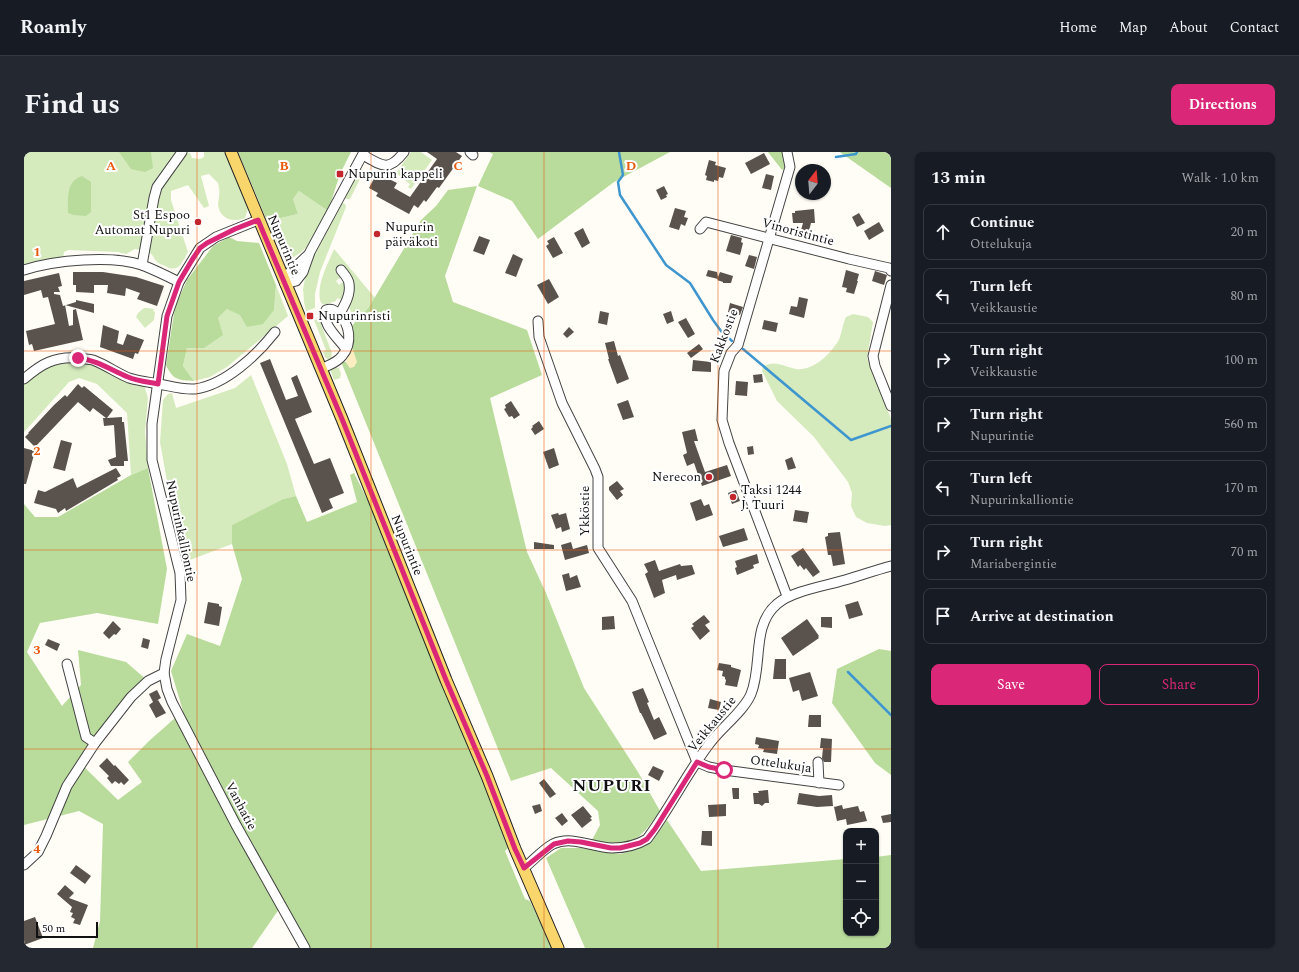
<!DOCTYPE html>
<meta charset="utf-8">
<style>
:root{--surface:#171b24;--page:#242831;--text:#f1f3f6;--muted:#9ea1a6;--line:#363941;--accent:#db2777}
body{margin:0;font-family:Spectral,serif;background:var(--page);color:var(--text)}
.controls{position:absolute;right:12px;bottom:12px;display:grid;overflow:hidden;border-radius:8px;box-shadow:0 1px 3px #0004}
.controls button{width:36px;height:36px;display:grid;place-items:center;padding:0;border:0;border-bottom:1px solid var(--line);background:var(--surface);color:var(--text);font:20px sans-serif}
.compass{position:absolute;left:771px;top:12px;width:36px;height:36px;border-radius:50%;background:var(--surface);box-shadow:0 1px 3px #0004;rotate:16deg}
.scale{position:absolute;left:12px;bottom:10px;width:62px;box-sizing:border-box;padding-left:4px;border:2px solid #111;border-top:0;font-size:11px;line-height:14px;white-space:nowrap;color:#111;-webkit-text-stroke:3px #fff;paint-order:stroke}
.stop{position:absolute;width:12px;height:12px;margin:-9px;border:3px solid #db2777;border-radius:50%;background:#fff}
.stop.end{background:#db2777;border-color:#fff;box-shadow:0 1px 4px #0008}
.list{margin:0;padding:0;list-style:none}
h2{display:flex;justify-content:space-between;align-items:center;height:52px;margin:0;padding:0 16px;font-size:17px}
h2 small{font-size:13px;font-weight:400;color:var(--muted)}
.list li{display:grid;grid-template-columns:26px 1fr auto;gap:12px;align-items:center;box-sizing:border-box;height:56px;margin:0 8px 8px;padding:0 8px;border:1px solid var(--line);border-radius:8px}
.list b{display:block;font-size:15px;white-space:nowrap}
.list p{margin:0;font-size:13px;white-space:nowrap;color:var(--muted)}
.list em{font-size:13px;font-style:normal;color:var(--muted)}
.actions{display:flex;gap:8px;padding:12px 16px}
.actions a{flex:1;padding:9px 0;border:1px solid var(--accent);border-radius:8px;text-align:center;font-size:14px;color:var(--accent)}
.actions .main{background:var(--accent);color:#fff}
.icon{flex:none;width:22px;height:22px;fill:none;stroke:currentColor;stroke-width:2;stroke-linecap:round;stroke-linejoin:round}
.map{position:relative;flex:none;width:867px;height:796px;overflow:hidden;border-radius:8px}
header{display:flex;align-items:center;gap:24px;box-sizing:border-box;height:56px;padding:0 20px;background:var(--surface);border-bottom:1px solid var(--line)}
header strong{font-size:19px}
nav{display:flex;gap:22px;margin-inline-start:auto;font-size:14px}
.intro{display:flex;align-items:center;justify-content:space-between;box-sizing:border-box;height:96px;padding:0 24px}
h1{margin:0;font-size:28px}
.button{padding:10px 18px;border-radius:8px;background:var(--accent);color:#fff;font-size:14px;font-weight:700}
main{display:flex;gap:24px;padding:0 24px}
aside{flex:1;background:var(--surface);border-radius:8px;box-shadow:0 1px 3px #0004}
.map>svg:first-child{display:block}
</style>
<header>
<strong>Roamly</strong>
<nav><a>Home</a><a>Map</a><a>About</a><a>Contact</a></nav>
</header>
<div class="intro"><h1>Find us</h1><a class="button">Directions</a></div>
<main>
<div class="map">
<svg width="867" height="796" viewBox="0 0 867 796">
<rect width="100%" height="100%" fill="#fffdf5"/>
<g fill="#d5ebbd">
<path d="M0 0H155L133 28 117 98 111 97 102 102 94 100 44 98 40 100 39 106 0 114Z"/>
<path d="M162 0 166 1 168 6 176 7 180 5V0H202L224 57 221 66C209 71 196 67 194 53 194 50 195 47 195 44 196 40 195 35 194 31L185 22 177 24 185 54 180 56 164 33 147 39V48L164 100C158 110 155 122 141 114 138 113 134 111 132 109 129 105 129 102 124 100L136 37Z"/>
<path d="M387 0H397L408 8 387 37 384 35 386 32 372 21Z"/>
<path d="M336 17H338L339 21 326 47H322L320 45Z"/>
<path d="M275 39 304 59 284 94 276 101 265 108 254 94 243 69 274 62 269 47Z"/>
<path d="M318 51 321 52 322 55 296 120 291 142V156L282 159 280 150 279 137 281 127 289 106Z"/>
<path d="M310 97 351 146 345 155 331 170 325 155 329 133 328 128 318 116H314L313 118 317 125 312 129 315 133 320 129 323 135 318 148 313 146 312 149 300 153 297 151C291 134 304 112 310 97Z"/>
<path d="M252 133 264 164 203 215 186 225 170 229 159 214 163 196H180L194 166 203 157 216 162 250 158Z"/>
<path d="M120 156H123L130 157 129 159 131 160 130 168 121 176 112 165 114 161Z"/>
<path d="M829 162 844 165 849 170 843 206 867 267V373L861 374 843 371 832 365 827 354 828 341 824 330 790 285 753 249 738 219 739 215C750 207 761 215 772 217 789 219 804 204 813 191 818 184 818 173 822 165Z"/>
<path d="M295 167 308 201 307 206 305 208 301 205 299 200 302 198 290 168Z"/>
<path d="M41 208C71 211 93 222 120 233L124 246 121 280 124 316 107 323 103 261 73 232 55 226 45 230 0 280V231L22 215Z"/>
<path d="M312 215 315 216 317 222 316 226 310 228 306 217Z"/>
<path d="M227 223 263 312 272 344 259 347 208 373V392L158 411 157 400 148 357 136 290 139 248 144 242 148 241 152 256 211 236Z"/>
</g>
<g fill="#b9dc9c">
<path d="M95 0H127L129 16 121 20 107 17Z"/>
<path d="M214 0H327L316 22 304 59 275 39 269 47 274 62 243 69Z"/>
<path d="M465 0H646L590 30 514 87 488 49 454 34 469 2Z"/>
<path d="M744 0H760L763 14 758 18Z"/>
<path d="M816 0H867V36L817 1Z"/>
<path d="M58 24 67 30V60L62 64 50 63 44 61C44 46 42 29 58 24Z"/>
<path d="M453 34 421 124 429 150 503 178 518 223 466 246 503 400 522 441 560 536 614 620 636 659C612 692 608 696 568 688L576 673 574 659 527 616 487 629 318 212 319 210H322L326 216 327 176 331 170 345 155 397 68 412 54 424 38Z"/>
<path d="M205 85 213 89 235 91 252 133 250 158 239 172 223 175 216 163 203 157 194 166 199 183 180 196H163L159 214 170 229C154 228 149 228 142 213L151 155 163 128 189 94Z"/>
<path d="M124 316 143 417 134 472 73 461 16 471 3 500 38 554 57 533 54 498 102 510 124 529 57 612 94 648 118 630 104 610 125 589 159 559 147 519 163 482 196 494 218 427 208 392V373L259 347 272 344 283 370 333 350 326 323 330 321 355 371 452 610 484 696 481 699 501 747 506 749 528 796H285L260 750 228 796H69L76 769 79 672 55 659 0 673V352L11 365H34L107 323Z"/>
<path d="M855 497 867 499V623L851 611 808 551 813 517Z"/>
<path d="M643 668 677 719 822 707V781H852V705L867 703V796H561L522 706 537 696H558L596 702 616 696 628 689Z"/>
</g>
<path fill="#fbeec1" d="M327 192 333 210 330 215 326 216 322 210Z"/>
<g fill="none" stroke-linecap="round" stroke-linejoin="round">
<g stroke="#3f96cf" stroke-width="2.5">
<path d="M595 0 599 23 594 30 596 43 642 113 666 131 689 168 697 179 708 189"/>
<path d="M812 5 832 2 833 0"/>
<path d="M719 197 827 288 867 274"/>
<path d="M824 520 867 563"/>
</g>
</g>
<g fill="#5a524d">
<path d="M403 0H432L438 4 415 36 413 35 402 50 400 48 394 56 390 53 385 62 352 44 354 41 345 36 353 21 373 31 370 36 386 45 413 7Z"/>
<path d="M740 1 746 12 727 22 721 11Z"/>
<path d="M685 8 692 10 691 13 702 16 699 26 695 25 694 29 690 28V30L682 28 683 24 681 23Z"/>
<path d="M742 22 750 24 747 38 738 36Z"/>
<path d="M640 34 644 42 642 43 643 45 637 48 632 38Z"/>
<path d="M651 56 662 59 660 65 664 66 661 74 657 72 655 78 645 75Z"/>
<path d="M790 57 791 71H787L783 87 775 85 779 71H769L768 61H771V59Z"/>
<path d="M835 61 841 71 833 75 828 65Z"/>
<path d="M855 70 860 79 845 88 840 79Z"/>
<path d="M559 76 566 91 558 96 550 81Z"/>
<path d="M707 83 718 86 717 90 719 91 716 103 702 99Z"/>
<path d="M455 84 466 88 460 103 449 99Z"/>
<path d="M530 85 539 101 529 106 522 94 525 92 523 89Z"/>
<path d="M489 102 499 107 492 125 481 121Z"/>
<path d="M725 103 733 105 730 117 721 114Z"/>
<path d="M684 118 693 120 694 125 696 120 709 124 707 131H699V130L693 128 694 127 682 124Z"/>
<path d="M822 118 835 122 833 129H834L830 142 822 140 823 136 818 135Z"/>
<path d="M851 119 863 123 860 133 848 129Z"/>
<path d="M49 120H79L112 125 140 134 133 154 113 147 116 141 102 136 101 144 83 141 84 133H70V141L52 140V133H49Z"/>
<path d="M35 121 38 134 34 135 36 140H30V142L36 143 39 154 52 150V148L70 152V161L41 153 45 174 49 173V158L52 157 59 188 10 199 8 192 5 193 2 179 31 172 24 145 19 146 17 138 0 143V129Z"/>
<path d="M525 127 535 145 524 152 513 133Z"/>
<path d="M775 145 784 147 780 166 765 162 767 154 773 155Z"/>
<path d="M706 151 719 155 716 163 704 160Z"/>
<path d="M576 159 585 161 583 173 574 171Z"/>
<path d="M647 159 650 169 643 172 639 162Z"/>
<path d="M662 166 671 182 664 186 654 170Z"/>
<path d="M740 168 754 171 752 180 738 177Z"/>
<path d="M79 173 95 179 93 191 99 193 103 182 120 188 114 202 111 201 109 207 76 195Z"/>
<path d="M545 175 550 180 543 186 539 182Z"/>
<path d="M590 189 594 204 596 203 605 227 593 232 584 207H585L581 191Z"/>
<path d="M675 192 679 197 667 206 663 201Z"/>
<path d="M246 207 262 248 274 244 267 226 273 223 288 260 271 267 276 279 290 312 306 306 320 341 305 347 309 356 298 361 236 211Z"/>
<path d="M669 208 687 210V220L668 219Z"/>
<path d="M738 222 739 230 730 231 729 223Z"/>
<path d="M712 229 724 230 723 244 711 243Z"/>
<path d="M54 232 58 236 60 234 89 258 83 266 98 265V270H100L104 309H100V314H87L84 308 92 305 90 273 80 274 79 266H82L69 256 66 260 54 250 11 295 1 285 5 281H4L30 253 41 243 43 245Z"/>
<path d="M604 248 610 265 599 268 593 252Z"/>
<path d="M487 249 496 263 490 267 488 264 485 265 480 257 482 256 481 253Z"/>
<path d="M515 269 520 277 511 283 507 277 509 275 508 274Z"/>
<path d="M671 277 674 289H670L681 320 703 313 707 324 678 334 670 311 663 314 659 303 663 301 658 280Z"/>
<path d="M37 288 48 291 41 319 29 316Z"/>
<path d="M729 294 730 302 724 303 723 295Z"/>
<path d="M0 296 11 299 2 332H0Z"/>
<path d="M530 296 535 313 525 317 519 300Z"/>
<path d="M768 305 772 316 764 318 761 308Z"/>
<path d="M92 316 97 324 93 326 94 328 42 359 41 356 34 361 32 357 10 351 14 338 21 340 49 326 53 336Z"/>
<path d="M593 329 600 337 596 339 599 343 593 348 585 338V335Z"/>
<path d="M712 338 716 349 708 352 704 341Z"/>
<path d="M677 347 680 354 685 352 689 363 672 369 666 351Z"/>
<path d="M771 358 785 360 783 371 769 369Z"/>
<path d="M534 361 535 363 542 361 546 377 538 380 537 375 532 377 527 363Z"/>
<path d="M720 376 724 388 699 395 695 384Z"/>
<path d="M816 380 821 412 809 414 807 403H804L801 385 804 384V381Z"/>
<path d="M510 390 530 393V397H510Z"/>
<path d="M547 390 549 397 563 393 565 401 541 408 537 393Z"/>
<path d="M779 396 796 420 789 425 782 416 780 418 776 413 774 415 767 404Z"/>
<path d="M733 402 735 411 729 413 730 416 713 423 711 416 713 415 711 409Z"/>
<path d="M631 408 635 419 656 412 657 414 668 413 671 422 653 428 652 423 638 428 641 441 630 446 621 422 624 420 620 412Z"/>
<path d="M545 421 546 426 553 423 557 435 542 439 538 423Z"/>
<path d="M834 449 839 463 825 467 821 453Z"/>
<path d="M184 450 195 452V454L198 455 195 474 180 471Z"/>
<path d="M680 463 686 470 681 473 686 479 676 488 667 476 670 474 668 472Z"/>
<path d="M590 464 591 477 578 478V465Z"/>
<path d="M797 465H808V476L797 475Z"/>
<path d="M783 467 795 484 794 485 795 486 769 504 757 486Z"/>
<path d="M89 469 97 477 92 483 90 482 85 487 79 481Z"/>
<path d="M119 486 126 488 124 497 117 495Z"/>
<path d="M24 487 36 492 33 499 21 493Z"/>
<path d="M751 507H762V527H749Z"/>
<path d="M695 511 707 513V515L717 518 713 535 701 533 702 528 701 527V525L698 524 699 519 693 518Z"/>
<path d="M786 520 794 544 778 549 775 538 769 540 765 526Z"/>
<path d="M619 536 625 550 623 551 630 568 635 565 643 582 630 588 617 561H616L608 540Z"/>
<path d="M133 538 137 546 132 549 134 548 142 561 132 566 125 553 129 550 125 542Z"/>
<path d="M686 547 697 550 695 558 684 556Z"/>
<path d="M785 563H797V575H784Z"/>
<path d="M732 585 755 589 753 602 739 600 740 597 734 596 735 593 731 592Z"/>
<path d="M797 586 808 587 807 610H800L798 606 799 596H796Z"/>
<path d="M83 606 90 614 91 613 105 628 100 633 97 630 95 632 91 629 88 632 83 626 85 624 75 614Z"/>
<path d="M629 614 640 619 635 629 624 623Z"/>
<path d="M520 627 532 642 526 646 515 631Z"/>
<path d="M708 636H715V647H709Z"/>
<path d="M744 638 745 651H741L738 654 735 652H730L729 641H735L734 639Z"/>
<path d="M775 641 795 644 808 643 809 654 793 655 773 652Z"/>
<path d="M516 652 518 659 511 662 508 654Z"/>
<path d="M702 652V664L685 665 684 653Z"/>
<path d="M818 653 819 657 834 654 836 660 840 659 843 669 823 673 822 667 813 669 810 655Z"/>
<path d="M559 654 568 665 566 666 568 668 558 676 547 663Z"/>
<path d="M538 661 544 669 538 674 531 666Z"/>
<path d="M867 662V670L859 671 857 664Z"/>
<path d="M678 679H688V694L677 693Z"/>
<path d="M52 713 67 724 61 732 46 721Z"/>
<path d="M41 733 50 741 45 746 64 753 56 773 49 771 51 767 47 765 49 761 46 760 48 755 33 742Z"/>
<path d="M11 765 19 786 0 793V769Z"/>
</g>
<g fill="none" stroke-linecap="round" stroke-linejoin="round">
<g stroke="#444" stroke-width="11">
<g id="minor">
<path d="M446 0 449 3"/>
<path d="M339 3C358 14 365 20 380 0"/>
<path d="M676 77 682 70 825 107 865 116 867 119"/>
<path d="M118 113 130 46 133 35 158 0"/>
<path d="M0 118C31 108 87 103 118 113 131 118 143 124 155 130"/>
<path d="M261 132 272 129 279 120 286 100 340 0"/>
<path d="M261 132 266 120 285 102"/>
<path d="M867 133 849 204 851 214 867 254"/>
<path d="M315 163C320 154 327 143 325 132 325 127 320 122 317 118"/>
<path d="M514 169 515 185 538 251 571 317 574 325V396L608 449 673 610 685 615 700 618 815 633"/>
<path d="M297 217C304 213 313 211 318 204 329 191 326 172 314 161 310 158 307 156 302 158 296 171 315 187 322 197"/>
<path d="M0 227C17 212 31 204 54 206 59 207 65 207 69 208 82 213 93 221 105 226 115 229 124 230 135 232 146 234 159 238 171 237 201 233 233 203 251 180"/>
<path d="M763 444 705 291 698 268 700 219 707 201 714 193 766 15 763 0"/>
<path d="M43 512 62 585 71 591"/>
<path d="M140 521 143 537 148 550 212 673 281 796"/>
<path d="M794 610 795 631"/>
<path d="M0 713 14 700 22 684 43 634 71 591 107 545 124 529 140 521 142 507 157 448 156 421 128 308V272L143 164 155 130 176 96 192 85 234 68"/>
<path d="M500 716C509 709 518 698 529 692 548 683 569 696 588 696 600 696 613 693 623 687 646 656 663 621 686 591 697 576 720 559 727 542 739 513 727 474 753 452 768 439 801 434 821 428 836 424 851 418 867 414"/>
</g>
</g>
<g stroke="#222" stroke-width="13">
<path id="major" d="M207 0 318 267 422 528 463 624 491 697 534 796"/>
</g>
<use href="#minor" stroke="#fff" stroke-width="9"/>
<use href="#major" stroke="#f9d66b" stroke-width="11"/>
</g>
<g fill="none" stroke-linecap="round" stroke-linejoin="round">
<path stroke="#db2777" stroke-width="5" d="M54 206C73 208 87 218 104 225 113 229 124 230 134 232L143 164 155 130 168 108 176 96 183 91 211 77 234 68 318 267 422 528 463 624 491 697 500 716 530 692 544 689 557 690 587 696H596L616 691 623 687 631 677 673 610 685 615 700 618"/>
</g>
<path fill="none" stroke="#e8590c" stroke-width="1" stroke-opacity="0.55" d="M173 0V796M347 0V796M520 0V796M694 0V796M0 199H867M0 398H867M0 597H867"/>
<g fill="#c4262e" stroke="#fff" stroke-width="1.5">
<rect x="312" y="18" width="8" height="8" rx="2"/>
<circle cx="174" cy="70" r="4"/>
<circle cx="353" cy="82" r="4"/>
<rect x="282" y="160" width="8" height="8" rx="2"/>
<circle cx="685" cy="325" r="4"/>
<circle cx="709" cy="345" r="4"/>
</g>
<g text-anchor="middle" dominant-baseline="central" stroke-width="4" stroke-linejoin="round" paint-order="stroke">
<g font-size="13" fill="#111" stroke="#fff" text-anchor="start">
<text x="324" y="22">Nupurin kappeli</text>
<text x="166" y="63" text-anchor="end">St1 Espoo<tspan x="166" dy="15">Automat Nupuri</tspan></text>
<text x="361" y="75">Nupurin<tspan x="361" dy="15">päiväkoti</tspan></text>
<text x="294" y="164">Nupurinristi</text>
<text x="677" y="325" text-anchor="end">Nerecon</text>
<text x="717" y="338">Taksi 1244<tspan x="717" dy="15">J. Tuuri</tspan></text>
</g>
<g font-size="13" fill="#111" stroke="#fff">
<text transform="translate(774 80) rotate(15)">Vinoristintie</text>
<text transform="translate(260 93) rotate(67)">Nupurintie</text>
<text transform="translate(700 184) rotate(-69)">Kakkostie</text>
<text transform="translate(561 359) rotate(-90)">Ykköstie</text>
<text transform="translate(157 379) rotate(78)">Nupurinkalliontie</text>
<text transform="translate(383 393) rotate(68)">Nupurintie</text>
<text transform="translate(688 572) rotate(-51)">Veikkaustie</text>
<text transform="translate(757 612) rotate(8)">Ottelukuja</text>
<text transform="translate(217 654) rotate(62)">Vanhatie</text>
</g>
<g font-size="17" font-weight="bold" letter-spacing="1" fill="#111" stroke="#fff">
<text x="588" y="634">NUPURI</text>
</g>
</g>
<g font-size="13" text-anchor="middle" font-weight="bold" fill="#e8590c" stroke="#fff" stroke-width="4" stroke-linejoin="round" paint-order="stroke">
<text x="87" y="18">A</text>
<text x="260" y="18">B</text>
<text x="434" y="18">C</text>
<text x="607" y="18">D</text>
<text x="13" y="104">1</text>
<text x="13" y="303">2</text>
<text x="13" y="502">3</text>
<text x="13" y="701">4</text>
</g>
</svg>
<div class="controls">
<button>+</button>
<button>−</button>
<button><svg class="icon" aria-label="locate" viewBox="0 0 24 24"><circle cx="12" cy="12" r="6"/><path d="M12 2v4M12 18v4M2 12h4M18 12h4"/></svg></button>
</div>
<svg class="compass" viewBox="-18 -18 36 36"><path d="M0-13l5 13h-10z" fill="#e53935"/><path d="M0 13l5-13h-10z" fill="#9ea1a6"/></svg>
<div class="scale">50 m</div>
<div class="stop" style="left:700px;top:618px"></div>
<div class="stop end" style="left:54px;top:206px"></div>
</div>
<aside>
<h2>13 min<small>Walk · 1.0 km</small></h2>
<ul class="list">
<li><svg class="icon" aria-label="ahead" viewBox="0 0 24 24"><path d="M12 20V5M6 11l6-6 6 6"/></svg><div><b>Continue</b><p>Ottelukuja</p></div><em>20 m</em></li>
<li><svg class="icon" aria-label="left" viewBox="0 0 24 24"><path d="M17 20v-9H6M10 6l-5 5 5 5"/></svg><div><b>Turn left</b><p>Veikkaustie</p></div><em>80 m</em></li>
<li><svg class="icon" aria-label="right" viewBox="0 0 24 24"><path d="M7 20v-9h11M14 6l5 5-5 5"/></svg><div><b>Turn right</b><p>Veikkaustie</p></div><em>100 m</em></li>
<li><svg class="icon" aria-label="right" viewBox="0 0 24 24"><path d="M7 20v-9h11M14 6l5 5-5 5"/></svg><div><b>Turn right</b><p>Nupurintie</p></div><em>560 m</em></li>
<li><svg class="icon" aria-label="left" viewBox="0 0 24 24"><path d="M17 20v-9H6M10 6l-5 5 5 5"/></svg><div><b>Turn left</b><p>Nupurinkalliontie</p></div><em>170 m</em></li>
<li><svg class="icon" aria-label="right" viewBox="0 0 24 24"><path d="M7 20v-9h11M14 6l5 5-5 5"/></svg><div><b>Turn right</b><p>Mariabergintie</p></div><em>70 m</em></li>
<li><svg class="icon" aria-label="arrive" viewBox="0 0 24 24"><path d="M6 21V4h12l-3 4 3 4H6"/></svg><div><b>Arrive at destination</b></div></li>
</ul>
<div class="actions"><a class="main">Save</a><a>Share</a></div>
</aside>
</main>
